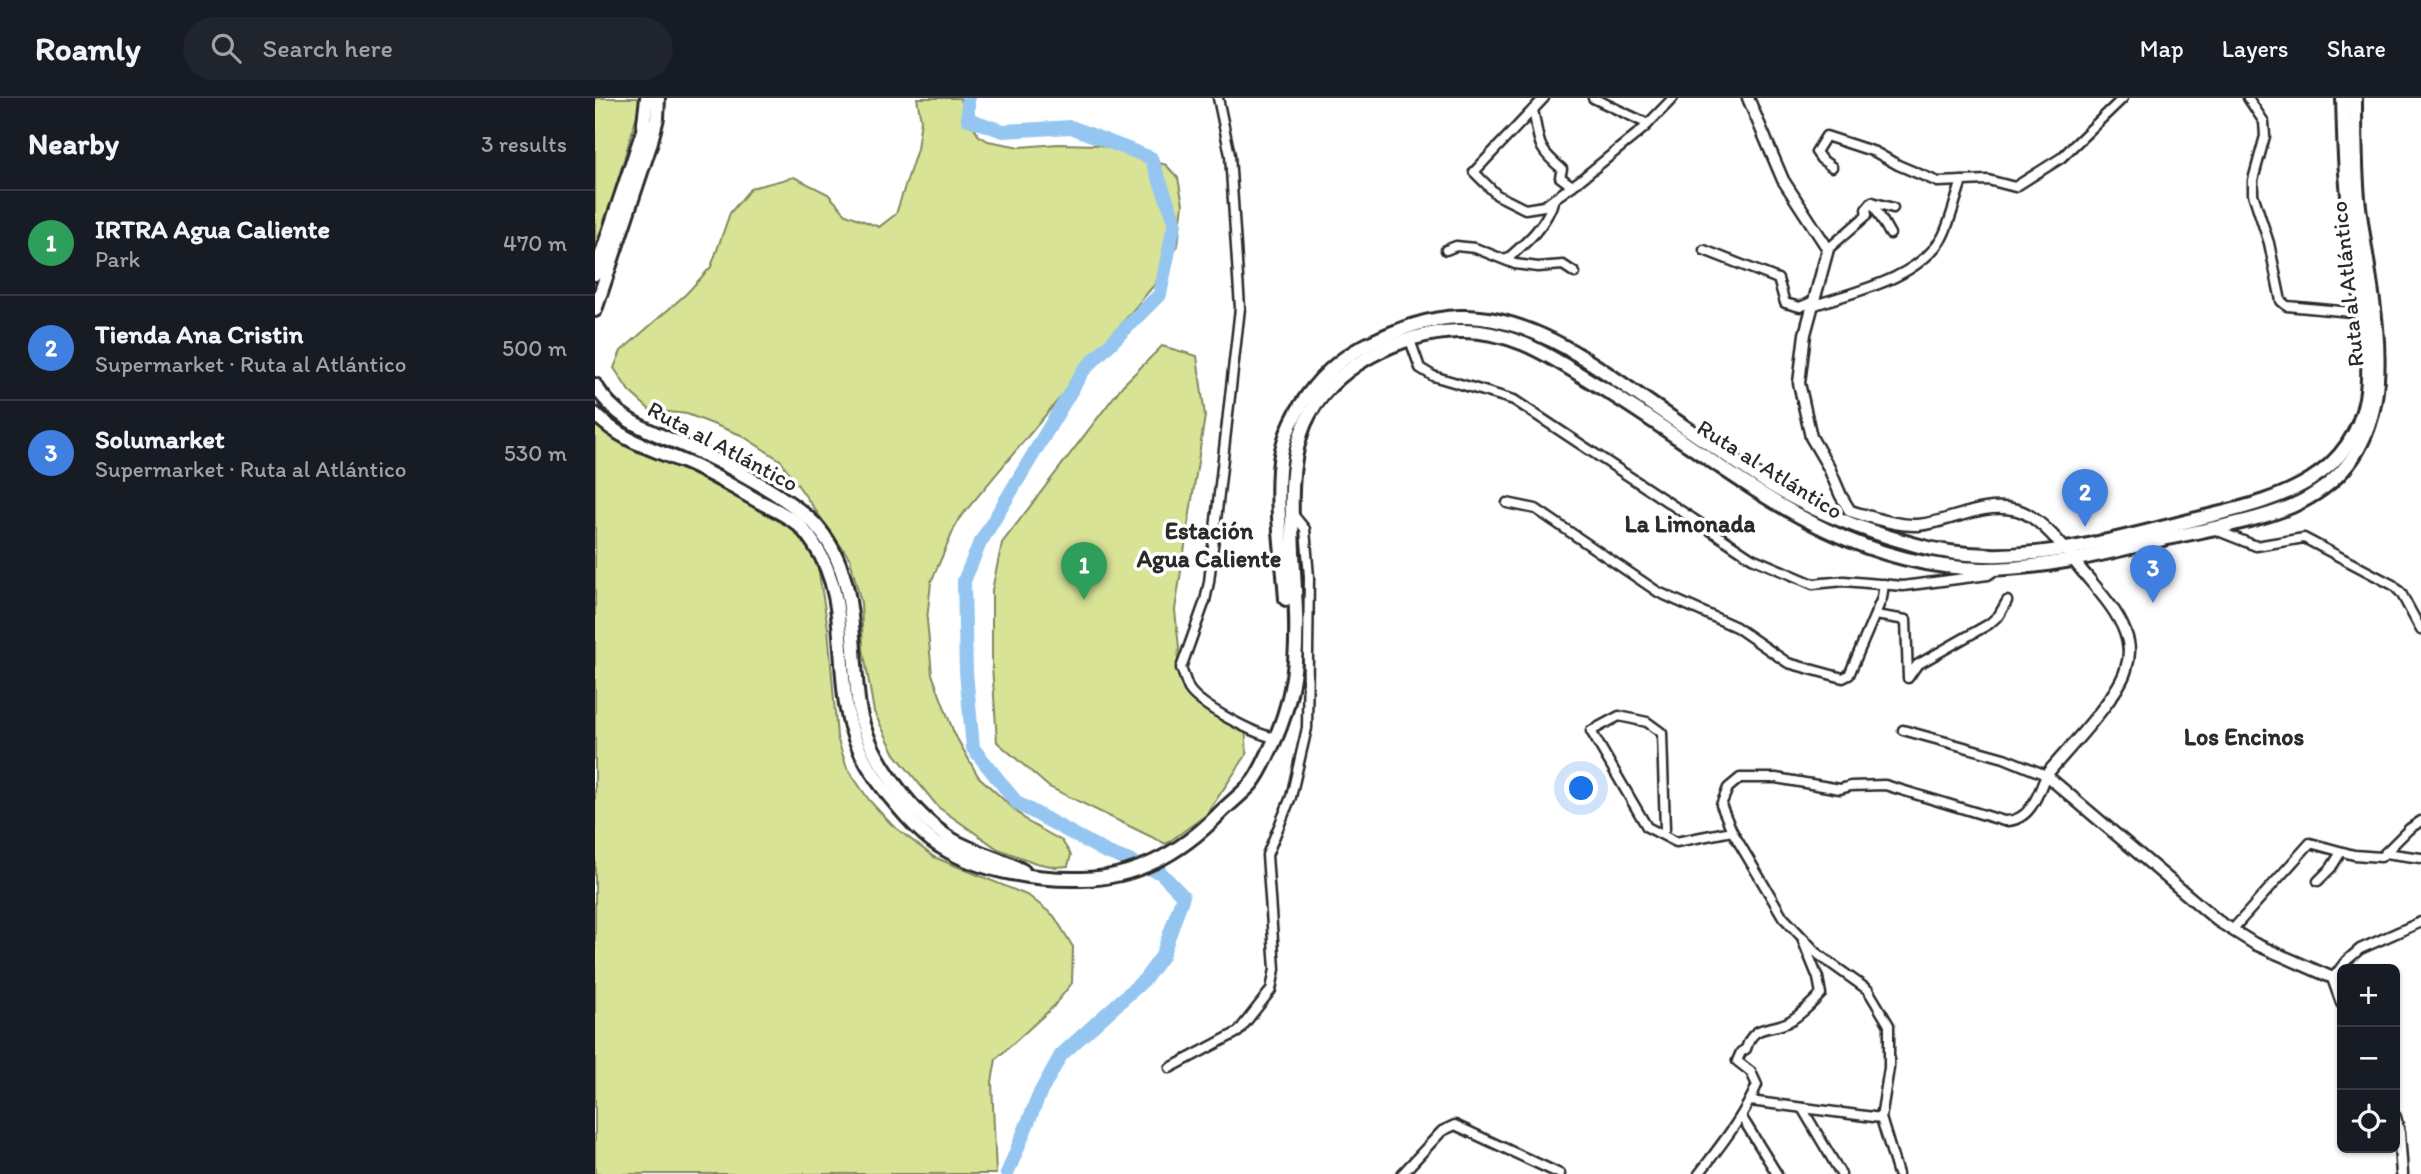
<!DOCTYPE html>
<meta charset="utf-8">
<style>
:root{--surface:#171b24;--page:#20242c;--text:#f1f3f6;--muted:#9ea1a6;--line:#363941;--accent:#98999b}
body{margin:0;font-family:Itim,sans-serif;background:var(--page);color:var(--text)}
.controls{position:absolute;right:21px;bottom:21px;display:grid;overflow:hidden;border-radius:10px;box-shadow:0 2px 5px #0004}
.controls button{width:63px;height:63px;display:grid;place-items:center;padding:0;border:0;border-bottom:2px solid var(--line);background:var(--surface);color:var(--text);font:35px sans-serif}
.you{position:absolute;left:987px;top:691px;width:24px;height:24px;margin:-18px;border:5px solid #fff;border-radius:50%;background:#1a73e8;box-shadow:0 0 0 10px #1a73e833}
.badge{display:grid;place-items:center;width:46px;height:46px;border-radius:50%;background:var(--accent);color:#fff;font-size:23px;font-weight:700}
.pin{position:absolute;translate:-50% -58px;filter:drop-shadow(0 2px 4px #0008)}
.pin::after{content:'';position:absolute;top:37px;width:24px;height:21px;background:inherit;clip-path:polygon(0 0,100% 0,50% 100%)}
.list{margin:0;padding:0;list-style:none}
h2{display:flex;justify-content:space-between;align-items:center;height:91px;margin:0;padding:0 28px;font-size:30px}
h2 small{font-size:23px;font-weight:400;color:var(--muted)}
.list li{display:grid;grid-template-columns:46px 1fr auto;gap:21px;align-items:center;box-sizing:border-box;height:105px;padding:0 28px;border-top:2px solid var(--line)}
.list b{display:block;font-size:26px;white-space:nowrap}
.list p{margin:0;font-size:23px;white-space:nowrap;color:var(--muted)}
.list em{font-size:23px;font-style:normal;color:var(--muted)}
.icon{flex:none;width:38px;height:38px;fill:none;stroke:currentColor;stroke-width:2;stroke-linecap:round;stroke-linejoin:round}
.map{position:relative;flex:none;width:1826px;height:1076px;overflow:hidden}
header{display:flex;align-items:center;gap:42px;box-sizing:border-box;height:98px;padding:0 35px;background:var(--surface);border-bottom:2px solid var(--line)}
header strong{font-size:33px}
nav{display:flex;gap:38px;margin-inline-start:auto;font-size:24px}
.search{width:490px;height:63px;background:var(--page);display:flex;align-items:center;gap:18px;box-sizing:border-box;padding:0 24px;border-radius:38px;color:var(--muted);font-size:26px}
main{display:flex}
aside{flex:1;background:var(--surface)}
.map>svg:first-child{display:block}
</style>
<header>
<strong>Roamly</strong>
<div class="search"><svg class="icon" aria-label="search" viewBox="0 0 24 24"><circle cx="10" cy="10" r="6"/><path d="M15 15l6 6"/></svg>Search here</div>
<nav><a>Map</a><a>Layers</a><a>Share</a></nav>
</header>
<main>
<aside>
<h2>Nearby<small>3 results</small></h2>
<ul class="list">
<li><span class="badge" style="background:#2e9e5b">1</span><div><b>IRTRA Agua Caliente</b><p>Park</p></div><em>470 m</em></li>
<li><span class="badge" style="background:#3f7fe0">2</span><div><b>Tienda Ana Cristin</b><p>Supermarket · Ruta al Atlántico</p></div><em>500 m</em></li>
<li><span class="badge" style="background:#3f7fe0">3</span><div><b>Solumarket</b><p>Supermarket · Ruta al Atlántico</p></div><em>530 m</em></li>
</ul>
</aside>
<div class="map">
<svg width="1826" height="1076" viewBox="0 0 1826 1076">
<rect width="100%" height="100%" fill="#fff"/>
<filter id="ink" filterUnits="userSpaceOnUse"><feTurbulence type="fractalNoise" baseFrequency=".0143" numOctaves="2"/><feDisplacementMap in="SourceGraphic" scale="14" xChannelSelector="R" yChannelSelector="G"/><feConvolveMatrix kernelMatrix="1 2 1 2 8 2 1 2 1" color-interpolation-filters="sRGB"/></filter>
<g filter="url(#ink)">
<g fill="#d8e396" stroke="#828760" stroke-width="2">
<path d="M0 0H47L0 160Z"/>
<path d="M322 0H365L383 37 393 43 425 49 463 46 504 47 571 67 583 80 588 106 583 147 560 186 363 422 336 484 332 522 337 576 359 635 383 678 433 724 467 743 476 757 473 768 461 769 441 765 403 751 343 709 300 656 279 614 268 550 266 505 255 461 185 362 146 337 92 316 55 312 34 293 19 270 26 253 91 196 116 169 135 115 156 90 199 79 233 96 251 116 284 129 301 116 322 51 326 22Z"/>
<path d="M567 248 602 258 610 318 580 512 584 550 582 573 594 599 632 624 650 629 652 656 611 717 571 746 454 689 402 644 397 567V492L407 445 528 287Z"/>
<path d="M0 322 16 335 172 414 198 431 212 448 223 469 233 530 242 639 252 670 274 702 297 727 339 759 434 798 459 818 478 849 477 885 458 909 401 961 397 984 401 1076H0Z"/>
</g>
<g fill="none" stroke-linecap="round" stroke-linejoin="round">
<path stroke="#94c6f1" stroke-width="14" d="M373 0V21L408 33 476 29 556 60 580 123 565 196 488 273 384 447 369 483 371 574 378 650 422 705 511 754 566 775 588 798 567 858 550 881 466 957 445 995 412 1076"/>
<g stroke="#2b2b2b" stroke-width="13">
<g id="minor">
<path d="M623 0 635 57 645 210 614 484 610 503 586 570C589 577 591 585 594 591 605 608 661 637 681 640"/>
<path d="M949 0 879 74 902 97 930 111 949 108 984 83 1048 31 1078 0"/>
<path d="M998 0 1053 26"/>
<path d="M1653 0 1669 24 1670 38 1658 82V96L1674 145 1686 203 1692 208 1767 215"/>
<path d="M938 12C945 44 940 49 967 71L965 79 977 88"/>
<path d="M1237 69 1226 61 1221 54 1231 38 1280 54 1303 67 1343 84 1393 82 1420 89 1466 60 1528 0"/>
<path d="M1277 104 1295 136"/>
<path d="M1233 151 1272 117 1271 111 1277 104 1298 110"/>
<path d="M851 152 861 148 880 150 920 166 943 169 968 167 980 175"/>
<path d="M1109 152 1183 181 1190 205 1205 209 1219 203"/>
<path d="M911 162C931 145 952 127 959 101"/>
<path d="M1217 208C1260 193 1317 183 1345 143 1354 131 1361 98 1367 83"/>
<path d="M815 242 825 270 838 278 919 302 1157 460 1218 486 1249 483 1308 488 1393 477 1402 471"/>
<path d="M912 405 941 411 1063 494 1141 529 1193 565 1248 580 1254 577 1287 500 1289 486"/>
<path d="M1618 431 1661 448 1709 440 1798 487 1806 495 1826 532"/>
<path d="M1280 517 1311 522 1313 580 1322 567 1394 526 1404 517 1412 503"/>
<path d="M1070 731 1067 635 1052 624 1024 618 996 633 1052 729 1081 744 1137 733"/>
<path d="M1790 755 1826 760"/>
<path d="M1723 783 1736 770 1746 754"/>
<path d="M1637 832 1715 745 1759 757 1786 759 1814 731 1826 723"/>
<path d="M1738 880 1751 863 1765 851 1826 824"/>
<path d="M575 970 643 934 676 892 680 871 672 757 696 699 712 630 714 479 710 431 697 415"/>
<path d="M1155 1003 1286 1020"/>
<path d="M1207 1010 1246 1076"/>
<path d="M1146 1018 1182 1076"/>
<path d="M807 1076 847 1033 860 1027 965 1076"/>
<path d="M1104 1076C1125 1048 1148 1020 1162 987L1156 974 1142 963 1146 954 1151 951C1158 926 1173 933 1191 925 1204 919 1216 906 1226 896L1223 880 1208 843"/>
<path d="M1303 1076 1286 1020 1294 970V927L1273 892 1224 857 1188 819 1137 733 1126 707 1133 690 1145 680H1181L1245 691 1256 688 1290 687 1409 723C1435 724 1443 697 1451 677L1409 660 1308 632"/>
</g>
</g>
<g stroke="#2b2b2b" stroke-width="15">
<g id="tertiary">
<path d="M1153 0 1188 82 1233 151 1210 236 1204 285 1216 339 1234 370 1246 398 1255 413C1276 419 1301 428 1323 427 1358 424 1386 403 1422 412 1443 417 1471 451 1484 469 1500 489 1521 510 1530 534 1535 546 1535 559 1531 571 1524 598 1472 652 1451 677L1623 823 1660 846 1738 880 1747 905"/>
<path d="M1800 1019 1804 1035 1807 1076"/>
</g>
</g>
<g stroke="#2b2b2b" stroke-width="18">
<g id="trunk">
<path d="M0 176 48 33 52 0"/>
<path d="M0 212 55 47 62 20 63 0"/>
<path d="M0 287C23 325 56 333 95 350 128 364 203 404 224 431 265 481 255 549 264 609 271 655 313 711 351 738 374 754 404 759 428 773"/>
<path d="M0 316C27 343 53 349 87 363 113 373 138 389 163 403 175 409 190 416 200 424 206 428 215 440 219 446 252 494 242 557 252 612 258 649 282 685 306 712 318 726 332 741 348 750 388 774 442 782 487 781 542 780 587 754 625 715 635 705 647 696 656 686 665 676 671 660 677 648 714 570 698 506 697 423 696 390 697 356 710 325 735 269 805 235 863 233 920 231 960 262 1007 290 1131 365 1234 469 1389 471 1451 471 1512 455 1573 440 1613 431 1659 424 1697 408 1826 351 1774 206 1763 100 1760 67 1760 33 1760 0"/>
<path d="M691 501C688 458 681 415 684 372 688 318 727 268 775 245 804 231 833 220 865 219 940 217 1006 272 1065 312 1103 338 1140 364 1179 389 1220 414 1268 432 1314 445 1415 476 1519 441 1618 417 1686 401 1757 379 1771 300 1778 259 1767 212 1762 171 1759 143 1754 115 1752 86 1749 58 1749 29 1748 0"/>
</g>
</g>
<use href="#minor" stroke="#fff" stroke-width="8"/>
<use href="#tertiary" stroke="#fff" stroke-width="10"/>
<use href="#trunk" stroke="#fff" stroke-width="12"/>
</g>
</g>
<g text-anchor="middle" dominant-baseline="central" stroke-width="7" stroke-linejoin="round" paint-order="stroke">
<g font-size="23" fill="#2b2b2b" stroke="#fff">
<text transform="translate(1752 186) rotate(-96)">Ruta al Atlántico</text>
<text transform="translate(128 348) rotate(28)">Ruta al Atlántico</text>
<text transform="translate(1175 371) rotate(32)">Ruta al Atlántico</text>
</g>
<g font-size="24" font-weight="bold" fill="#2b2b2b" stroke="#fff">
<text x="1095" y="425">La Limonada</text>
<text x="614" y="432">Estación<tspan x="614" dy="28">Agua Caliente</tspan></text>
<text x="1649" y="638">Los Encinos</text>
</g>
</g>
</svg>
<div class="controls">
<button>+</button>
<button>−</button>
<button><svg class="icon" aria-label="locate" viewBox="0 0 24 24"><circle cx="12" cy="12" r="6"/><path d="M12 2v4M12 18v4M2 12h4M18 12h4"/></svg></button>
</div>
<div class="you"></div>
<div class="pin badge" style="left:489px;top:502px;background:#2e9e5b">1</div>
<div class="pin badge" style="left:1490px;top:429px;background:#3f7fe0">2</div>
<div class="pin badge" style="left:1558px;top:505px;background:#3f7fe0">3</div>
</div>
</main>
